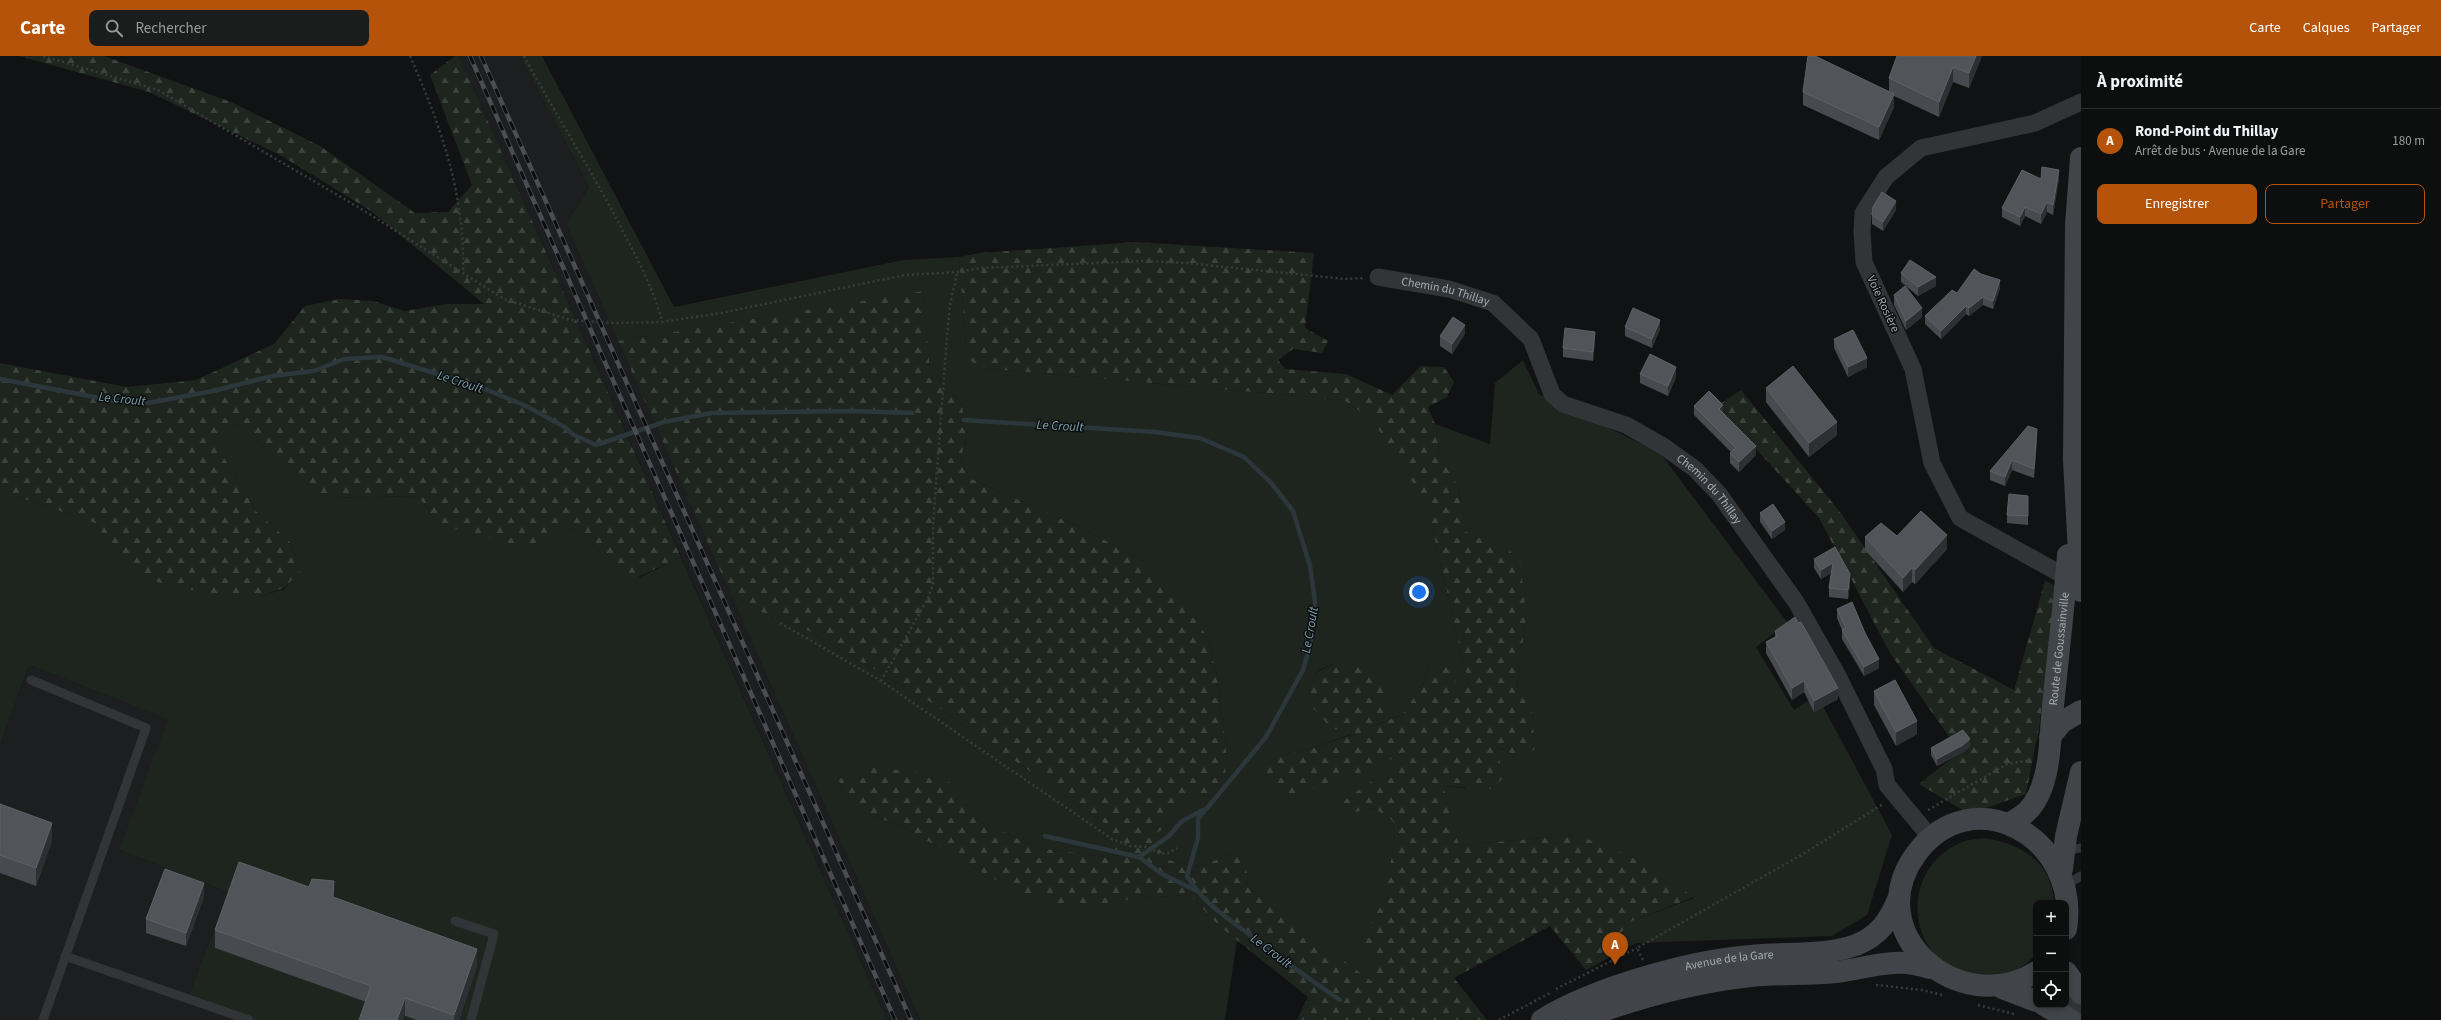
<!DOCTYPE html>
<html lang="fr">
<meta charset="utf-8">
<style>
:root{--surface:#0d0e0e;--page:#1b1c1c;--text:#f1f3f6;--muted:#9a9c9e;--line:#2d2e2e;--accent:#b45309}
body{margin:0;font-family:"Source Sans 3",sans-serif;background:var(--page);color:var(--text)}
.controls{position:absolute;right:12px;bottom:12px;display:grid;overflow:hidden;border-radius:8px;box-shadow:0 2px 6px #0003}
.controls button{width:36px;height:36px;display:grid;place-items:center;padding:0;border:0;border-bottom:1px solid var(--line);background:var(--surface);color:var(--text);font:20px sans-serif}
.you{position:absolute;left:1419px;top:536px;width:14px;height:14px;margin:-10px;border:3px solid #fff;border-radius:50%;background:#1a73e8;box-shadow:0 0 0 6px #1a73e833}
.badge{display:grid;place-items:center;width:26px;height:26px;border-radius:50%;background:var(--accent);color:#fff;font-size:13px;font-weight:700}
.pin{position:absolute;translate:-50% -33px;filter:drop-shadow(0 1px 2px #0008)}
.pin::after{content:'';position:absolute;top:21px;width:14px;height:12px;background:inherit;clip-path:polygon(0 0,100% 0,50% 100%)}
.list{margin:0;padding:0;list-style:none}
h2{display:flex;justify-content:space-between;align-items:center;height:52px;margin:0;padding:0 16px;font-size:17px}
h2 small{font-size:13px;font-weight:400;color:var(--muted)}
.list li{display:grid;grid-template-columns:26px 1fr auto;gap:12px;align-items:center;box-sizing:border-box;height:64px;padding:0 16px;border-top:1px solid var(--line)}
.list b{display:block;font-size:15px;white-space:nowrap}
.list p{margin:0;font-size:13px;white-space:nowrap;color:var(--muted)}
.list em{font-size:13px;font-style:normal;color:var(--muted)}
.actions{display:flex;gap:8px;padding:12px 16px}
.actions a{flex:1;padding:9px 0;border:1px solid var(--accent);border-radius:8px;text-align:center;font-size:14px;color:var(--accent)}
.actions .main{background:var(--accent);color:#fff}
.icon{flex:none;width:22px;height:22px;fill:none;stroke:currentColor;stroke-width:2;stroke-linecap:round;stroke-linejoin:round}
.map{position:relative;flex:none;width:2081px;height:964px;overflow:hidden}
header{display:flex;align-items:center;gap:24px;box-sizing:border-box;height:56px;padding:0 20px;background:var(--accent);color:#fff}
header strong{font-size:19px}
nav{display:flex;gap:22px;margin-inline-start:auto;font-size:14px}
.search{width:280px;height:36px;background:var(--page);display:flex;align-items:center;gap:10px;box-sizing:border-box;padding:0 14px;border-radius:8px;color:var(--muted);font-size:15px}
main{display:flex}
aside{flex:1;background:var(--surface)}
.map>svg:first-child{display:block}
</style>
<header>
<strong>Carte</strong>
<div class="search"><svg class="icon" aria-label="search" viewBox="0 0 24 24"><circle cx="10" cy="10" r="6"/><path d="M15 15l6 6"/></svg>Rechercher</div>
<nav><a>Carte</a><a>Calques</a><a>Partager</a></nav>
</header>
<main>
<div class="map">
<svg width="2081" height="964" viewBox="0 0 2081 964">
<defs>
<pattern id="forest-firs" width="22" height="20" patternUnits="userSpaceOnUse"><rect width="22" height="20" fill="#1e251e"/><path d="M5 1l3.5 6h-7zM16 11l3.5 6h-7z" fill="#3c423c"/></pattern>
</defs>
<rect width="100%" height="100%" fill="#111213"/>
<g fill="#1d1e20">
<path d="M459 0H520L589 131 566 168 920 964H887Z"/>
<path d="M29 609 169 663 119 794 228 836 187 944 238 964H0V690Z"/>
</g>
<g fill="#1e251e">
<path d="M520 0H542L674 251 903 204 959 201 967 301 981 312 1344 344 1370 362 1399 402 1428 454 1469 630 1449 641 1429 610 1423 628 1402 659 1370 671 1337 607 1318 614 1310 631 1354 677 1313 692 1280 700 1325 729 1381 709 1404 696 1408 705 1369 727 1342 759 1374 752 1393 765 1394 786 1385 841 1361 886 1375 910 1371 926 1248 832 1246 807 1233 797 1199 811 1168 804 1149 781 1165 772 1173 755 1189 742 1213 738 1227 701 1217 620 1207 581 1145 506 1082 472 969 422 960 404 967 381 962 348 930 314 923 236 618 285 566 168 589 131Z"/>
<path d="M1523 304 1539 338 1660 397 1788 567 1756 591 1794 654 1817 639 1892 779 1867 859 1832 880 1636 887 1586 914 1632 865 1694 842 1577 779 1459 789 1442 730 1464 732 1503 721 1496 691 1522 702 1535 693 1532 657 1517 633 1526 561 1502 489 1466 477 1458 431 1440 399 1435 368 1490 388 1495 327Z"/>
<path d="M235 368 325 442 418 440 439 468 555 467 585 479 612 509 640 521 681 501 887 964H238L187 944 228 836 119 794 168 663 29 609 0 690V441L7 437 95 467 133 517 261 540 284 533 300 516 289 484 258 458 217 390 220 373Z"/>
<path d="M730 537 765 558 807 574 932 647 1110 771 1113 802 1039 792 978 765 944 721 839 723 841 736 854 753 903 771 1010 832 1137 842 1190 839 1219 870 1237 884 1225 964H920Z"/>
<path d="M1985 782C2022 788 2052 806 2054 847H2036V899C2030 904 2025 909 2019 912 2010 918 1998 920 1987 920 1909 921 1891 816 1962 786 1969 783 1978 783 1985 782Z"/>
</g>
<g fill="url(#forest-firs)">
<path d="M19 0H104L231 46 320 90 415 157 448 156 472 129 430 19 455 0H459L681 501 631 524 612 509 585 479 555 467 535 495 439 468 418 440 325 442 235 368 221 373 217 390 258 458 289 484 300 516 284 532 261 540 227 539 172 531 133 517 95 467 7 437 0 441V307L127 331 196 324 274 288 305 250 340 243 373 245 405 255 445 248H484L371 155 280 99 149 36Z"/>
<path d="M1136 186 1314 197 1305 272 1328 285 1322 297 1293 293 1278 304 1285 313 1346 318 1392 339 1421 310 1444 311 1454 326 1447 341 1428 351 1435 368 1440 399 1458 431 1466 476 1502 489 1520 503 1526 561 1517 632 1532 657 1535 693 1522 702 1497 691 1503 722 1492 733 1443 730 1459 789 1577 779 1631 801 1694 841 1632 865 1586 914 1550 870 1454 922 1487 964H1297L1308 941 1219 870 1190 839 1137 842 1074 852 1010 832 903 771 854 753 841 736 839 723 877 711 945 721 978 765 1039 792 1113 802 1110 771 932 647 807 574 765 558 730 537 618 285 923 235 930 314 962 348 967 381 960 404 969 422 1082 472 1145 506 1182 542 1207 581 1217 620 1227 701 1224 727 1213 738 1189 742 1173 755 1165 772 1150 781 1168 804 1199 811 1233 797 1246 807 1248 832 1371 925 1375 910 1361 886 1385 841 1394 786 1393 765 1374 752 1342 759 1337 750 1369 727 1407 705 1404 696 1381 709 1325 729 1288 739 1267 729 1266 713 1280 700 1313 692 1353 678 1331 672 1314 653 1310 631 1318 615 1337 607 1368 611 1382 627 1388 654 1371 671 1402 659 1423 628 1429 610 1449 609 1458 617 1449 641 1469 630 1428 454 1399 402 1370 362 1344 344 981 312 967 302 959 201 979 197Z"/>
<path d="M1741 334 1840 456 1934 592 2014 634 2045 525 2058 531 2039 672 2026 738 1969 758 1919 728 1960 696 1890 597 1819 462 1717 350Z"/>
</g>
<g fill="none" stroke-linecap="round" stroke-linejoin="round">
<g stroke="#2b373b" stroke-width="4.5">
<path d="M0 323 115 345 148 347 213 335 272 320 314 315 344 303 382 301 480 331 526 350 563 370 574 379 596 389 664 366 712 357 850 355 912 357"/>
<path d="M964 364 1155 376 1200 382 1244 401 1272 428 1293 455 1310 510 1315 545 1311 586 1303 614 1266 681 1198 763V782L1187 820C1201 844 1224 860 1246 876 1276 900 1308 922 1340 944"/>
<path d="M1045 780 1139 801 1169 780 1182 765 1203 754 1202 757"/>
<path d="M1139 801 1162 818 1195 834"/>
</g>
<g stroke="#393c3f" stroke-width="2.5" stroke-dasharray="2 3" stroke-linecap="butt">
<path d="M43 0 158 34 358 151 504 243 570 264 614 267 662 266 721 257 905 219C930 217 955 218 980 212L1143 205 1187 207 1345 223 1363 222"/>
<path d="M410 0C441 71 465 137 463 216"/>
<path d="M524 0C558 63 597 123 629 187 642 212 655 238 662 266"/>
<path d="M780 567 881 625 1112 783 1130 790 1148 791 1160 798 1169 797 1177 792"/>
<path d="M881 625 927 544 933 529V469L947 280 950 249 957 218"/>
<path d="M1928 754 2007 708 2031 704"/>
<path d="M1643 904 1637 892 1803 798 1883 748"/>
<path d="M1876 929 1922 934 1942 939"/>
<path d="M1556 933 1637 892"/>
<path d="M1978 949 2014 958"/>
<path d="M1499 964 1552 936"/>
</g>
<g stroke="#323538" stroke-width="9">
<path d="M31 624 146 672 43 964"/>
<path d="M2064 795 2081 792"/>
<path d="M2067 828 2081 820"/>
<path d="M455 865 494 878 471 964"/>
<path d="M65 900 249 964"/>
</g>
<g stroke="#323538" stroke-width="17">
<path id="s1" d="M1378 221 1449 233 1493 247 1531 283 1552 338 1563 348 1626 369 1663 390 1695 413 1719 438 1796 546 1838 620 1884 713 1887 729 1931 782"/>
<path d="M2075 526 1960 462 1932 407 1913 313 1864 206 1862 176 1863 157 1886 121 1921 92 2035 67 2081 46"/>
<path d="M2066 922 2077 964"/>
</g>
<g stroke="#414448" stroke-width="22">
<path d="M2081 102 2076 169 2074 404 2081 535"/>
<path d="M2050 681 2062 666 2081 655"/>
<path id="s2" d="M2010 767C2023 760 2032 753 2038 740 2051 714 2050 679 2053 650 2058 600 2064 550 2068 499"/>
<path d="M2062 813 2066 780 2081 716"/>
<path d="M2036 916C1958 964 1859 876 1916 798 1972 721 2081 782 2066 873"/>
<path d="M2066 916 2081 937"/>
<path d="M2002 932 2036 945"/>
<path d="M2044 949 2071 964"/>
<path id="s3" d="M1542 964C1594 932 1689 905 1750 900 1785 896 1822 901 1856 889 1879 880 1890 864 1899 841"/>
<path d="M1577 964C1630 944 1694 926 1751 920 1779 917 1808 919 1836 916 1869 912 1896 900 1929 912"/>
</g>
<g stroke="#4a4d51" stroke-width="4.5">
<g id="rail">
<path d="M470 0 895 964"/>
<path d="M481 0 911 964"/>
</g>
</g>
<use href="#rail" stroke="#0c0d0e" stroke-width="3" stroke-dasharray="9" stroke-linecap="butt"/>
</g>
<g fill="#474a4e">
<path d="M1897 0H1982L1969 32 1953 26 1939 61 1894 40V51L1879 84 1803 49V36L1889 35V22Z"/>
<path d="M2041 123H2059L2053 159 2047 156 2041 168 2025 160 2020 170 2002 161V152Z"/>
<path d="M1896 154 1883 175 1872 168V159Z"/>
<path d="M1901 217 1936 230 1918 240 1901 226Z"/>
<path d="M2000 232 1993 253 1983 249 1969 260 1966 258 1941 283 1925 268V260L1957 237Z"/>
<path d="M1894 239 1922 261 1906 274 1894 249Z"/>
<path d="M1625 271 1660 273 1652 292 1625 280Z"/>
<path d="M1465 278 1452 298 1440 290V280Z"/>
<path d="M1834 283 1867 311 1848 321 1834 292Z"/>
<path d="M1595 285 1593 305 1563 301V292Z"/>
<path d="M1640 318 1676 321 1668 340 1640 327Z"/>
<path d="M1766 332 1837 379 1809 401 1766 346Z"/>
<path d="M1694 350 1723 357 1756 399 1739 416 1730 407V397L1731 396 1694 359Z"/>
<path d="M2037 383 2034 422 2012 414 2005 430 1990 424V415Z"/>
<path d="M2028 440V469L2007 467V459Z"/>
<path d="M1760 457 1785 474 1772 483 1760 466Z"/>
<path d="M1897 480 1947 493 1915 528 1912 526 1903 536 1865 494V481Z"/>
<path d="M1814 503 1850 527 1848 543 1829 541V532L1831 517 1821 523 1814 512Z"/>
<path d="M1837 553 1865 577 1879 612 1864 620 1842 583V574L1837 562Z"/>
<path d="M1775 575 1838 643 1814 656 1804 636 1792 644 1766 597V586L1775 581Z"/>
<path d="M1874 635 1917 678 1896 690 1874 649Z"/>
<path d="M1970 690 1963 696 1937 710 1931 699V692Z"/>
<path d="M0 748 52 785 36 830 0 817Z"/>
<path d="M204 841 186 890 146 877V863Z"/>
<path d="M334 842 477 910 459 964H417L215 892V874Z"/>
</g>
<g fill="#2d2f32">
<path d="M1976 0H1982L1969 32V17Z"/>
<path d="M1953 11V26L1939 61V46Z"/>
<path d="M1894 38V51L1879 84V71Z"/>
<path d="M2059 114V123L2053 159V149Z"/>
<path d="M1896 145V154L1883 175V166Z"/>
<path d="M2047 146V156L2041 168V158Z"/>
<path d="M2025 151V160L2020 170V161Z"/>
<path d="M1936 221V230L1918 240V231Z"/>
<path d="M2000 224V232L1993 253V245Z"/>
<path d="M1983 241V249L1969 260V252Z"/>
<path d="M1966 250V258L1941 283V275Z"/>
<path d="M1922 252V261L1906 274V265Z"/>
<path d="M1660 264V273L1652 292V283Z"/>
<path d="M1465 269V278L1452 298V288Z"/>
<path d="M1595 276V285L1593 305V296Z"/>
<path d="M1867 302V311L1848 321V311Z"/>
<path d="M1676 311V321L1668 340V330Z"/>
<path d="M1723 349V358L1719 353Z"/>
<path d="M1837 366V379L1809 401V387Z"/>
<path d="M2037 373V383L2034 422V413Z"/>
<path d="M1756 390V399L1739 416V406Z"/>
<path d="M2012 404V414L2005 430V421Z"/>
<path d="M1785 466V474L1772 483V475Z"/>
<path d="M1947 479V493L1915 528V514Z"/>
<path d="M1833 507V516L1821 523V514Z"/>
<path d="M1912 512V526L1903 536V522Z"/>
<path d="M1850 518V527L1848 543V534Z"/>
<path d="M1879 603V612L1864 620V611Z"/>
<path d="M1804 625V636L1792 644V632Z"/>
<path d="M1838 632V643L1814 656V645Z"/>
<path d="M1917 665V678L1896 690V676Z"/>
<path d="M1970 683V690L1963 696 1937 710V703Z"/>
<path d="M52 767V785L36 830V812Z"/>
<path d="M334 825V843L333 841Z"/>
<path d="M204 827V841L186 890V877Z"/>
<path d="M477 893V910L459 964H454V959Z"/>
<path d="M405 942V960L403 964H397Z"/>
</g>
<g fill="#515559" stroke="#5e6267">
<path d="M1808 0H1815L1894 38 1879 71 1803 36Z"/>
<path d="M1897 0H1976L1969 17 1953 11 1939 46 1889 22Z"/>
<path d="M2042 111 2059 114 2053 149 2047 146 2041 158 2025 151 2020 161 2002 152 2022 114 2041 123Z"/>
<path d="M1882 136 1896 145 1883 166 1872 159 1873 151Z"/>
<path d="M1910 204 1936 221 1918 231 1901 217Z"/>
<path d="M1974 213 1981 218 2000 224 1993 245 1983 241 1969 252 1966 250 1941 275 1925 260 1952 234 1957 237Z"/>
<path d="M1905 230 1922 252 1906 265 1894 239Z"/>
<path d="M1633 252 1660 264 1652 283 1625 271Z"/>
<path d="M1453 261 1465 269 1452 288 1440 280Z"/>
<path d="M1565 272 1595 276 1593 296 1563 292Z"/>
<path d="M1853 274 1867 302 1848 311 1834 283Z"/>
<path d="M1650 298 1676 311 1668 330 1640 318Z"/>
<path d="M1793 310 1837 366 1809 387 1766 332Z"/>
<path d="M1709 335 1723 349 1719 353 1756 390 1739 406 1730 397 1736 392 1694 350Z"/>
<path d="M2028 370 2037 373 2034 413 2012 404 2005 421 1990 415Z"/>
<path d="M2009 438 2028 440V460L2007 459Z"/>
<path d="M1773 448 1785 466 1772 475 1760 457Z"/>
<path d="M1921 455 1947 479 1915 514 1912 512 1903 522 1865 481 1881 467 1897 480Z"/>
<path d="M1835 491 1850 518 1848 534 1829 532 1833 507 1821 514 1814 503Z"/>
<path d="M1852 546 1865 577 1879 603 1864 611 1842 574 1846 572 1837 553Z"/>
<path d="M1795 561 1798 567 1801 566 1838 632 1814 645 1804 625 1792 632 1766 586 1777 580 1775 575Z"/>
<path d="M1895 624 1917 665 1896 676 1874 635Z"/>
<path d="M1963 674 1970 683 1963 689 1937 703 1931 692Z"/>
<path d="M0 748 52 767 36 812 0 799Z"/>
<path d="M239 806 309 831 312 823 334 825 333 841 477 893 454 959 405 942 397 964H359L371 930 215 874Z"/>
<path d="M165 813 204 827 186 877 146 863Z"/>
</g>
<g text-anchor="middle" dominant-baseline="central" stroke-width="3" stroke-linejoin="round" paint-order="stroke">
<g font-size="12" fill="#a3acb3" stroke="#0c0d0e">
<text stroke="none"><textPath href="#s1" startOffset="69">Chemin du Thillay</textPath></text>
<text transform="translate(1883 248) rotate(65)">Voie Rosière</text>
<text stroke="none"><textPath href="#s1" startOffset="417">Chemin du Thillay</textPath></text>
<text stroke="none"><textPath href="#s2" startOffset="189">Route de Goussainville</textPath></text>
<text stroke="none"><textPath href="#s3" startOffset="198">Avenue de la Gare</textPath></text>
</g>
<g font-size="13" font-style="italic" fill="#7aa3ae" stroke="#0c0d0e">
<text transform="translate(460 326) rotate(18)">Le Croult</text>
<text transform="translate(122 343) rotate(6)">Le Croult</text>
<text transform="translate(1060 370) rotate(3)">Le Croult</text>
<text transform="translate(1310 574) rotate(-80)">Le Croult</text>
<text transform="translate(1271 895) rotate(37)">Le Croult</text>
</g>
</g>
</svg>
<div class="controls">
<button>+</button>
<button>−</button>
<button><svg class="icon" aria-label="locate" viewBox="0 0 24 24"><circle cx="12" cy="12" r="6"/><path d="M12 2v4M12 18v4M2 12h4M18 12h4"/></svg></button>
</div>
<div class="you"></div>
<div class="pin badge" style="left:1615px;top:909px">A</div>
</div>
<aside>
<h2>À proximité<small></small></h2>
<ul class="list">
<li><span class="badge">A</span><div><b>Rond-Point du Thillay</b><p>Arrêt de bus · Avenue de la Gare</p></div><em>180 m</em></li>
</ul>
<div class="actions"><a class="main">Enregistrer</a><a>Partager</a></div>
</aside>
</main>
